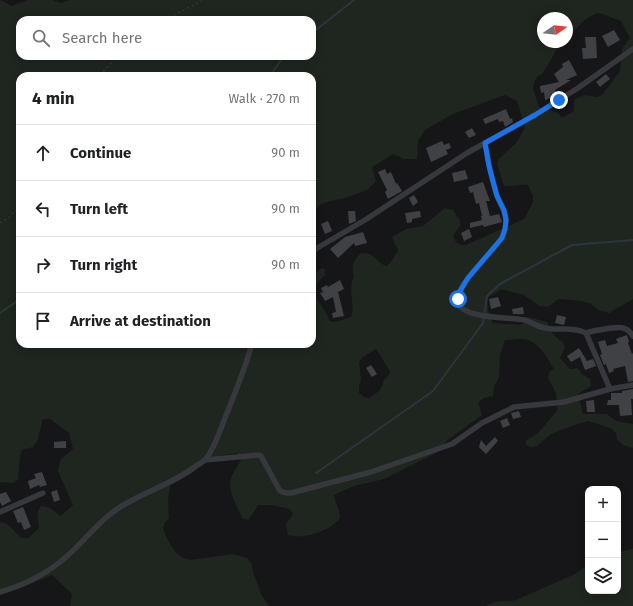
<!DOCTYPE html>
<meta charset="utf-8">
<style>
:root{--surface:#fff;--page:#f2f2f2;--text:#202124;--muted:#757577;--line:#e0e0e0}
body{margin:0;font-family:"Fira Sans",sans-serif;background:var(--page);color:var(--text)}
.controls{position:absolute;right:12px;bottom:12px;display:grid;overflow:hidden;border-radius:8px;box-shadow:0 2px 10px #0003}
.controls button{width:36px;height:36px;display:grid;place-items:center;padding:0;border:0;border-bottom:1px solid var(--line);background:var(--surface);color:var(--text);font:20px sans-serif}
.compass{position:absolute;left:537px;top:12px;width:36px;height:36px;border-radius:50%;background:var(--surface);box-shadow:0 2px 10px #0003;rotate:76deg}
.stop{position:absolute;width:12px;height:12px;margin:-9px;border:3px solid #1a73e8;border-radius:50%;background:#fff}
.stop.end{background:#1a73e8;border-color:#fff;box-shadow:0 1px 4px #0008}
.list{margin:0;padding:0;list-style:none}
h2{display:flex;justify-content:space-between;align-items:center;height:52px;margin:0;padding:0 16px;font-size:17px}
h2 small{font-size:13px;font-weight:400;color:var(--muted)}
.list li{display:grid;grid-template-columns:26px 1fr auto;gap:12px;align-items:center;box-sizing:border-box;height:56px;padding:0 16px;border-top:1px solid var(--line)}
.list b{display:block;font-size:15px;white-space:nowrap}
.list em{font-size:13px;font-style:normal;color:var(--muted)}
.icon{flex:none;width:22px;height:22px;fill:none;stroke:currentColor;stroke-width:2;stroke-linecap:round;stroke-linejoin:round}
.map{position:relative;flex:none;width:633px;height:606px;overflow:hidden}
.search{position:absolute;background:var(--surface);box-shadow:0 2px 10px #0003;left:16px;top:16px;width:300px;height:44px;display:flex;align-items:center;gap:10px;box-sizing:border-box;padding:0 14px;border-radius:12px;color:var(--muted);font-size:15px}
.panel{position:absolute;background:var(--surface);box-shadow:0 2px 10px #0003;left:16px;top:72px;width:300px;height:276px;border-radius:12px}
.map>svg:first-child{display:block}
</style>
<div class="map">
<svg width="633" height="606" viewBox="0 0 633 606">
<rect width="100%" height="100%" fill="#161618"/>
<g fill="#1e261f" fill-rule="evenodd">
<path d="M0 0 12 6 27 0H53L61 3 69 0H633V299L609 313 598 310 591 304 582 301 558 299 548 307 540 306 524 295 501 289 488 298C486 307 489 315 493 323L521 325 528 317 547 322C549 326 551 331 553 334 564 346 569 341 560 358L570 369 578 368 582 374 590 379 591 386 578 394 583 414H607L616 421 633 424V448L623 445 617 439 616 433 612 429 589 421 577 424 551 434 537 446 531 447 526 445V440L537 434 557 411 556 393 548 378 549 372 554 369C547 357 537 339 522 339 516 339 511 340 505 340L500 355 499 378 494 386 493 396 484 398 478 403 482 415 449 439 434 454 384 479 354 486 334 495C335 504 340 509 340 518 330 531 304 540 288 535L286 524 293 514 290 509 272 505H258L252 515 248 520 242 518C238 508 230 496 230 484 230 476 238 466 242 458L237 453 212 457 191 474 170 486 168 500 169 518 165 522 163 528C168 541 174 557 190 560L233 554 247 558 251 563 254 575 262 596 269 606H70L72 594 52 575 21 588 0 595V522C11 523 14 533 22 538H28L39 528C38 519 35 513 41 506 51 506 54 512 61 516L73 505 58 471 60 460 73 449 69 433 50 419H43L37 442 33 447 22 450 20 456 18 480 13 483 0 482ZM597 13 603 14 621 21 630 38 622 49 620 71 606 90 602 95 596 97 585 95 579 97 574 100V111L562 118 558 113 539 107 533 88 534 82 537 77 542 74 546 68 561 42H543V18H567V37L586 19ZM20 20H312V56H20ZM20 76H312V217L317 208 321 204 327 202 345 198 367 190 376 181 372 167 393 154 404 159H417L418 141 425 130 453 114 505 95 517 101 525 127 517 142 499 159 497 164 504 186C512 187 519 184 528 185L533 196V202L524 219 466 245H461L456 242 453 236 460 226V220L453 210 445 208 423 226 406 229 392 237 398 251 391 262 387 266C375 263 376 252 361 253 353 261 351 266 354 277 347 290 356 305 351 317L335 322 330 321C323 303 303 291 325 276V269L323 268 320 269 312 277V344H20ZM376 349 390 371 388 376 384 380 382 386 379 391 369 398 364 397 359 393V386L361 380 359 362 363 357Z"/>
<path d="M633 549V606H485C499 599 503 603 516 600L575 574 588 565V591H618V552Z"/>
</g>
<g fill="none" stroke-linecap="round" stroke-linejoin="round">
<g stroke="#2c353c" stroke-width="2">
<path d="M312 33 354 0"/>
<path d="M272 76 274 70 284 56"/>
<path d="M0 313 20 299"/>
<path d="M316 473 433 391 483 323 487 296 500 284 572 245 633 240"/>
</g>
</g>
<g fill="#404145">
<path d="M614 30 620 40 608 47 602 36Z"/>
<path d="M585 37H596L597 58 583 59 582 48H586Z"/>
<path d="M569 60 577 75 566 80H571L555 90 557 96 545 100 544 92 541 93 540 86 559 82 554 74 563 67 562 64Z"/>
<path d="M606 74 610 79 600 87 596 82Z"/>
<path d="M506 109 510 119 512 118 513 122 505 127 503 121 499 122 498 119 485 124 483 119Z"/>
<path d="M472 128 476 135 469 138 465 132Z"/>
<path d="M442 141 444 145 449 143 451 148 446 150 448 154 431 162 426 148Z"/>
<path d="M385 169 387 174 391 172 396 184 397 183 402 191 388 199 385 192 387 190 378 172Z"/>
<path d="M465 170 468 179 454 182 452 173Z"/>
<path d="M483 182 490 201H486L490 216 499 214 502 222 484 227 483 225 470 228V223L482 220 481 216H482L479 203 476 204 473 192 470 193 468 187Z"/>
<path d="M414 195 418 202 413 206 409 198Z"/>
<path d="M348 211H355L356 221 349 224Z"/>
<path d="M420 211 421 217 412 219V222L407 223 405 213Z"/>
<path d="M328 221 332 231 325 234 321 224Z"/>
<path d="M469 229 472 237 464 241 461 233Z"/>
<path d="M363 232 367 243 355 246 354 243 338 258 330 249 345 237Z"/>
<path d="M340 280 344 289 338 292 344 316 333 318 332 313 336 312 333 297 325 301 320 293 323 292 321 288 327 285 328 287Z"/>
<path d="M498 297 501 306 491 309 489 299Z"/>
<path d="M523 307 524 314H513L512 309Z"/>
<path d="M557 315 566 317 564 325 555 323Z"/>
<path d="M627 335 629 342 628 343 632 354 633 353V381L628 382 625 366 613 369 614 371 609 373 606 364 604 365 600 355 602 354 598 342 605 340 607 346 618 343 616 339Z"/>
<path d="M579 348 587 361 593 359 596 366 585 370 580 357 571 362 567 356Z"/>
<path d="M371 365 377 374 372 377 366 368Z"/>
<path d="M633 389V399H631L632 415 620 416 619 405H607L608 400H611V393H622V391Z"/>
<path d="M594 400 595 412H587L586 401Z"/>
<path d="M519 411 521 417 513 419 511 413Z"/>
<path d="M507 418 510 425 503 428 500 421Z"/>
<path d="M495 437 498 441 486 454 479 447 481 440 486 446Z"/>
<path d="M66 441V448H54V442Z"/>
<path d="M42 472 47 485 40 487 39 485 30 489 28 481 36 478 34 474Z"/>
<path d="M57 490 60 500 54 502 51 492Z"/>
<path d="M6 492 11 501 2 506 0 502V494Z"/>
<path d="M23 507 31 527 24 530 21 522 18 523 13 511Z"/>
</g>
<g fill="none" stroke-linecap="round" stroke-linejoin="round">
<g stroke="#3d3f44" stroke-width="1" stroke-dasharray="2 3" stroke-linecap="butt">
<path d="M165 20 203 0"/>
<path d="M101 76 105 69 118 56"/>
<path d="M0 223 8 218 20 206"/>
</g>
<g stroke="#37383d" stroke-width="5.5">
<path d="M485 143C488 161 491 179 497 196 500 204 505 211 506 219 506 225 505 232 502 237 494 253 452 285 459 304 464 319 511 317 525 320 531 322 538 327 545 328 558 331 573 326 586 333 592 331 618 326 623 328 628 329 630 332 633 336"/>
<path d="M312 251 365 220 467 153 535 115 578 88 633 49"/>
<path d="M586 333 610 389"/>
<path d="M205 460 259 455 261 456 280 491 286 493H291L371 472 452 444 482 423 514 407 564 402 610 389 633 385"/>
<path d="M0 512 43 493"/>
<path d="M0 592C24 585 47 574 66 557 87 539 102 516 127 503 150 490 175 482 196 466 199 464 203 462 206 459 215 447 220 431 225 418 235 393 245 369 252 344"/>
</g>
</g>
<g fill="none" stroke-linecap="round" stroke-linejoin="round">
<path stroke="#1a73e8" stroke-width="5" d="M458 299 460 291 468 278 502 238 505 229 506 220 504 210 497 196 489 166 485 143 535 115 559 100"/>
</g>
</svg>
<div class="controls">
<button>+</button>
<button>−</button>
<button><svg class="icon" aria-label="layers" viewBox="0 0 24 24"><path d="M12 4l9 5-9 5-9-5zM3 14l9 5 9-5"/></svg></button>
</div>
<svg class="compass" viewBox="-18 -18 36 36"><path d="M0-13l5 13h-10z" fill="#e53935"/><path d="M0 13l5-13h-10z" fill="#757577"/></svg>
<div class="stop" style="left:458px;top:299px"></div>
<div class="stop end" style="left:559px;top:100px"></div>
<div class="search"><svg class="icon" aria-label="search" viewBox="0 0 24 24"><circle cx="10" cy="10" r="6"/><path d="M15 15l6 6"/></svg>Search here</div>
<section class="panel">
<h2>4 min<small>Walk · 270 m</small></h2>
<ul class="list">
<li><svg class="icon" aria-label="ahead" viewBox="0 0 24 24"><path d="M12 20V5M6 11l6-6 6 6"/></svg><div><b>Continue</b></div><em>90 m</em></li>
<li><svg class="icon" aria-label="left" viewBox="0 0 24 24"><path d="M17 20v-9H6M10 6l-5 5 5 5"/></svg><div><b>Turn left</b></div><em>90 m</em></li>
<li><svg class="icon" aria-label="right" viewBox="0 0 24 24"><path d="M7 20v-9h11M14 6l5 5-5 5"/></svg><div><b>Turn right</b></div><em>90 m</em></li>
<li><svg class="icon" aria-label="arrive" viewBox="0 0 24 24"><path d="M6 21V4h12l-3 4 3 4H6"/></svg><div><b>Arrive at destination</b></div></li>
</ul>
</section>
</div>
